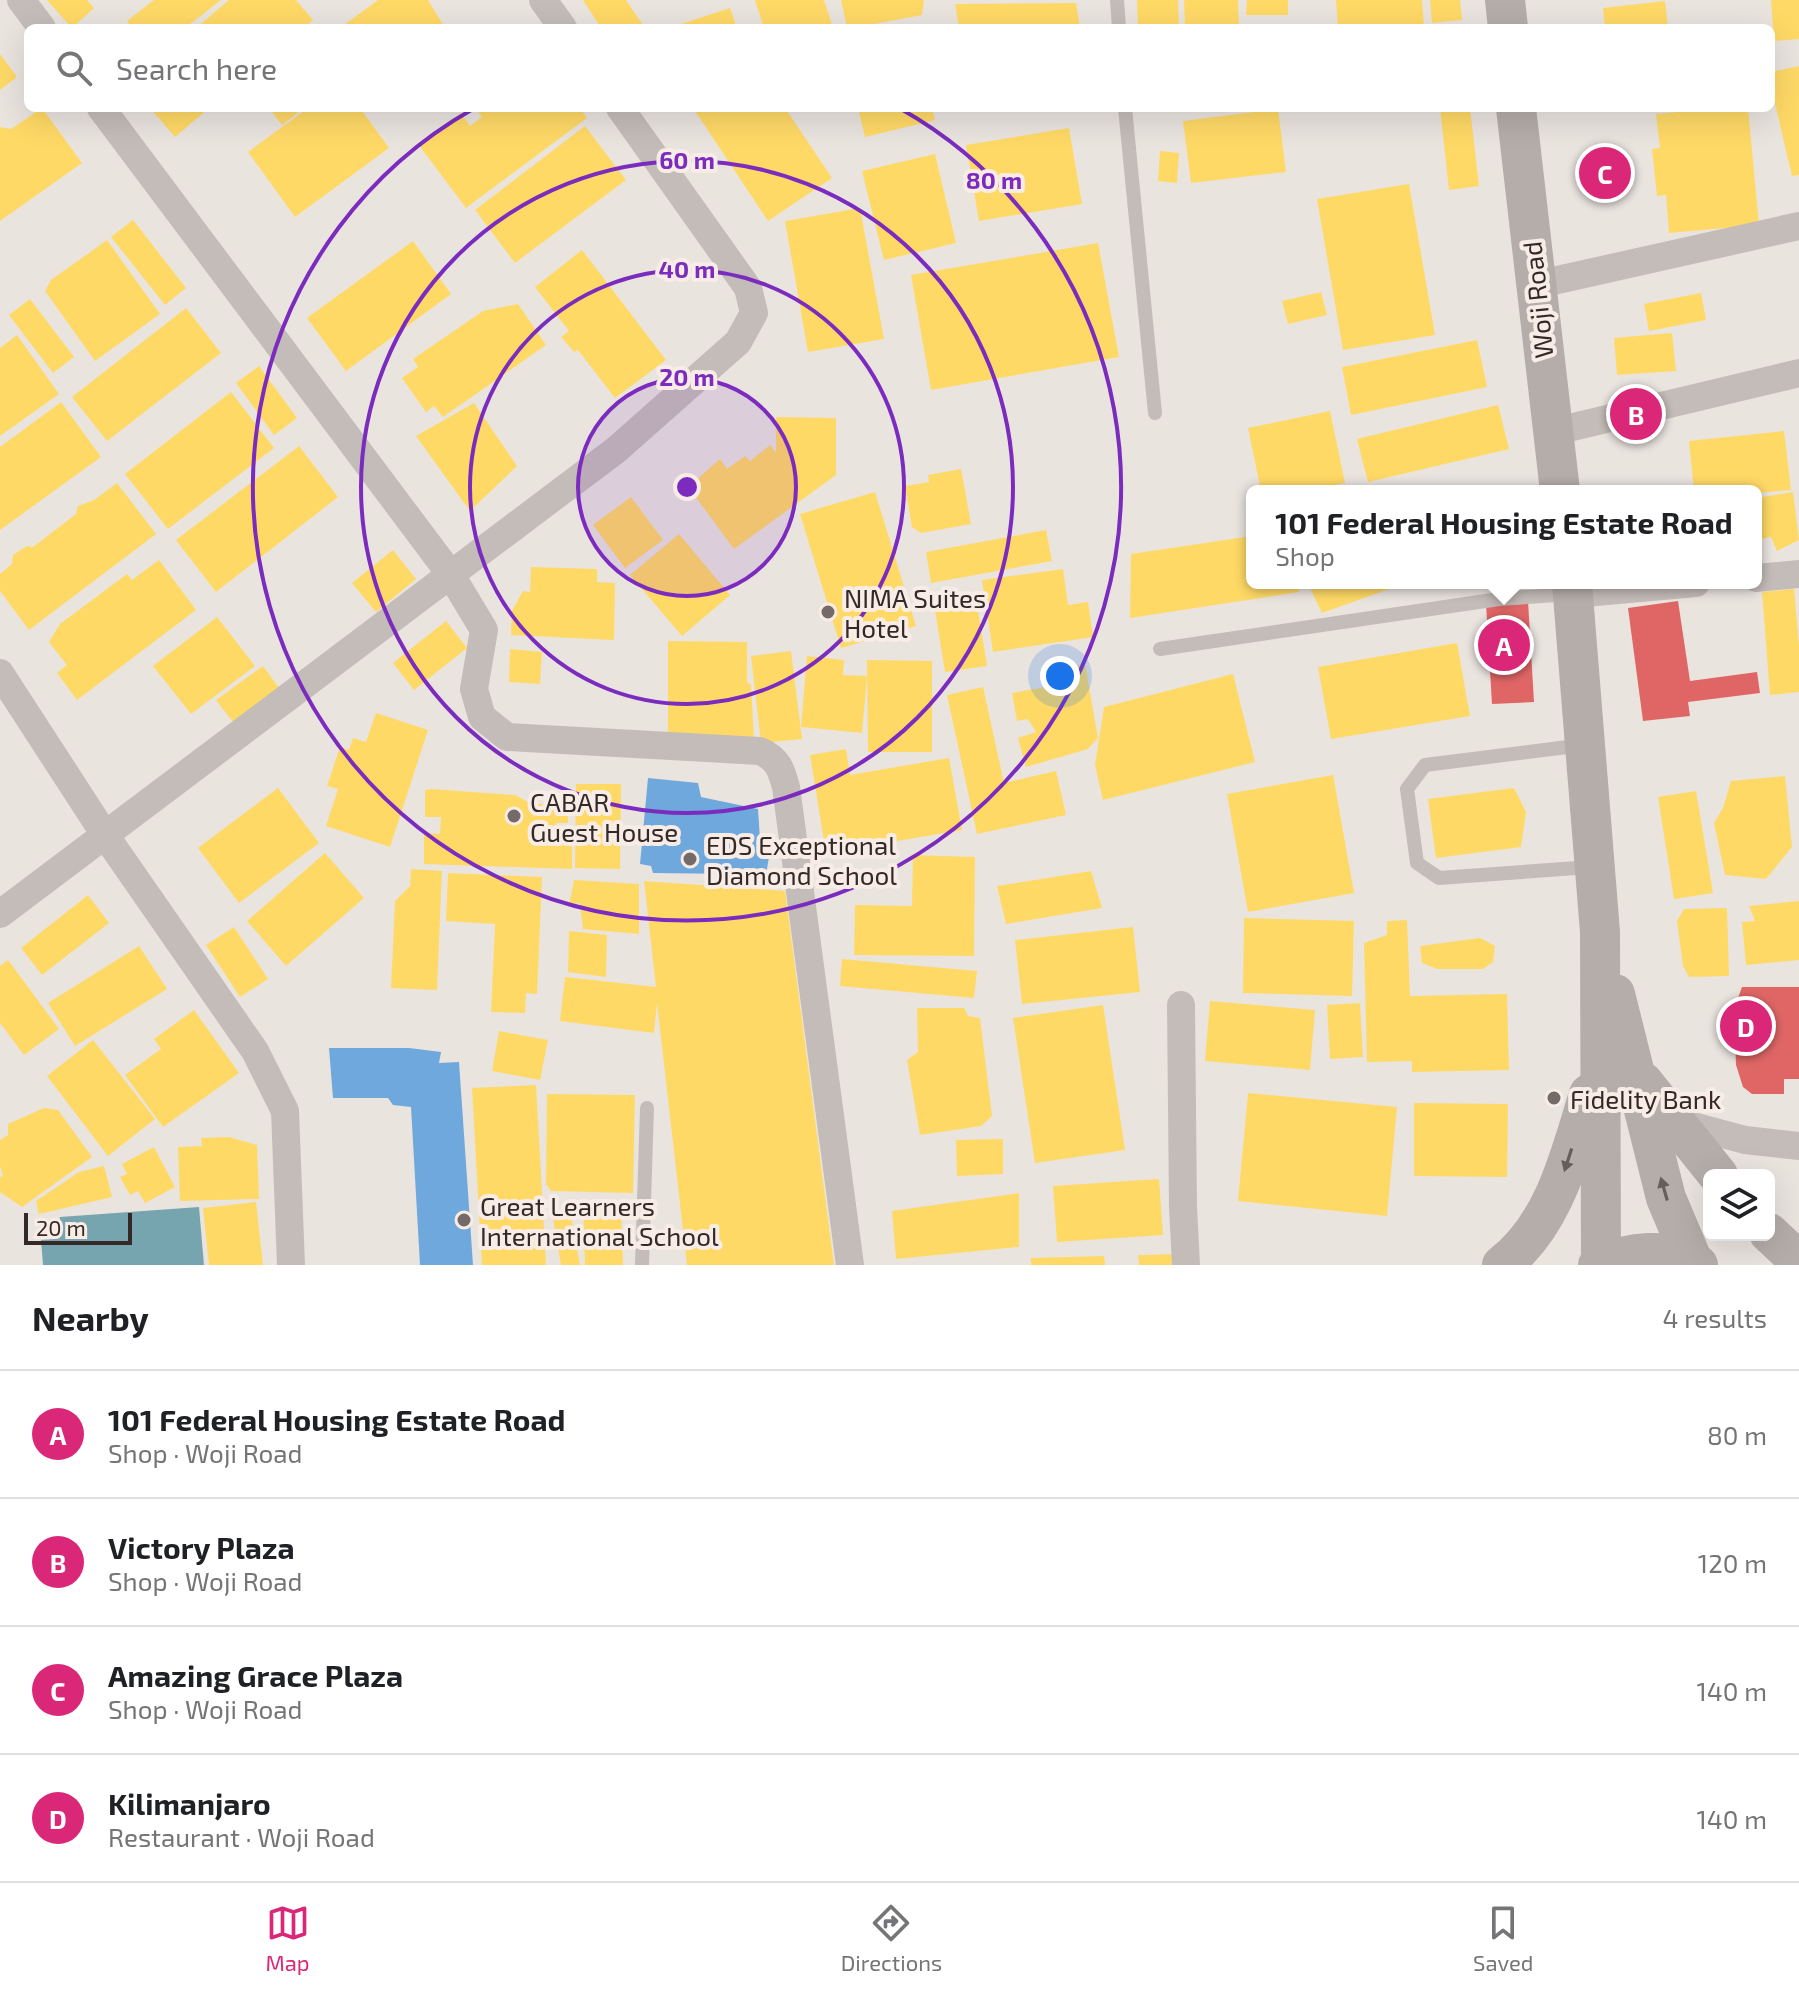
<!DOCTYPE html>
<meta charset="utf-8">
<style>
:root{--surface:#fff;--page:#f2f2f2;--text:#202124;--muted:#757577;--line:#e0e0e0;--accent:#db2777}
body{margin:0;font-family:"Exo 2",sans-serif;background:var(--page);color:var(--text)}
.controls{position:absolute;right:24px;bottom:24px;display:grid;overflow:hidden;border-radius:12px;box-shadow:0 8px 32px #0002}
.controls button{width:72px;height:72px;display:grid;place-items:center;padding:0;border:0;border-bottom:2px solid var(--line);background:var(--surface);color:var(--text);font:40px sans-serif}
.scale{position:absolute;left:24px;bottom:20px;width:108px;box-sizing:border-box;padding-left:8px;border:4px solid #342927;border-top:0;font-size:22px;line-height:28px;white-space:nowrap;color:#342927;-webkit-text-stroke:6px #f8ede6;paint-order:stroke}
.you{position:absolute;left:1060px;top:676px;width:28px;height:28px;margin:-20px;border:6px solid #fff;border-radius:50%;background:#1a73e8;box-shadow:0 0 0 12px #1a73e833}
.badge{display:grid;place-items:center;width:52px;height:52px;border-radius:50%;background:var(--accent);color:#fff;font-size:26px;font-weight:700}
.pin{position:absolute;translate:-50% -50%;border:4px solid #fff;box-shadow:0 2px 8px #0006}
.popup{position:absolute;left:1246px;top:485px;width:516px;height:104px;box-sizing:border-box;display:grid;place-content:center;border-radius:12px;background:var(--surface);filter:drop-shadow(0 2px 6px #0005);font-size:26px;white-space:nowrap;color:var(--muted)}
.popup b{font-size:30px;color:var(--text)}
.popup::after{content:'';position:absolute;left:50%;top:100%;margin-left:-16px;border:16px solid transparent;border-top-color:var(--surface)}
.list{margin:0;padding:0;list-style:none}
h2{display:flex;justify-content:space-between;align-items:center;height:104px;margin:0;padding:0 32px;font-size:34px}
h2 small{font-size:26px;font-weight:400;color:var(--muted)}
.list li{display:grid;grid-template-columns:52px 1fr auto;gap:24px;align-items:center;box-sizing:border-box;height:128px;padding:0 32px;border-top:2px solid var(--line)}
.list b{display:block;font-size:30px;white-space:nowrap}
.list p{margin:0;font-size:26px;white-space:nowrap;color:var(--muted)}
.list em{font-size:26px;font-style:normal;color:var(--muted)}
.icon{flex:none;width:44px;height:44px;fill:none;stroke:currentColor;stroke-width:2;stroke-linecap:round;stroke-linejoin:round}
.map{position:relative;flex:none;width:1799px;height:1265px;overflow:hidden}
.search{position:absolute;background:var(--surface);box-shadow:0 8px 32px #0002;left:24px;right:24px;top:24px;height:88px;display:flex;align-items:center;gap:20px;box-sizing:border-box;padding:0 28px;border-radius:12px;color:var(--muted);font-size:30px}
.sheet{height:616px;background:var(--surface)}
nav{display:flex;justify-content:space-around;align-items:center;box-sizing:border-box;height:112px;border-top:2px solid var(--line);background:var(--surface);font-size:22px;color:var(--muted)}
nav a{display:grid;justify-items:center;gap:4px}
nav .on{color:var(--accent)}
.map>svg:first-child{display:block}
</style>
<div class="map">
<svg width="1799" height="1265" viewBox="0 0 1799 1265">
<rect width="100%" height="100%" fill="#eae4df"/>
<g fill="#ffd966">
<path d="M47 0H87L94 8 72 28Z"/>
<path d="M154 0H221L185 28H132L127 21Z"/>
<path d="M229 0H296L313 20 303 28H196Z"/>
<path d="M378 0H428L445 28H340Z"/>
<path d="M583 0H626L645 28H601Z"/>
<path d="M755 0H824L833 28H764Z"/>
<path d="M841 0H924L922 15 852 28H847Z"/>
<path d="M1137 0H1178L1179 28H1138Z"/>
<path d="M1184 0H1238L1239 27 1185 28Z"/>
<path d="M1247 0H1288V15H1246Z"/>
<path d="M1336 0H1422L1424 26 1338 28Z"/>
<path d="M1430 0H1460L1462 20 1432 23Z"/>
<path d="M1771 0H1799V39L1774 41Z"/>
<path d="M1665 1 1668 28H1605L1603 8Z"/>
<path d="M1076 3 1080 28H959L955 4Z"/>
<path d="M730 8 737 28H672V27Z"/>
<path d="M0 54 17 77 0 90Z"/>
<path d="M1799 66V175L1792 176 1771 86V72Z"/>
<path d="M42 108 82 163 0 221V127L11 129Z"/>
<path d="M150 108H209L175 137Z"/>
<path d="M277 108H304L282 125 272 112Z"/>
<path d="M308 108H360L389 148 295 217 248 152Z"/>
<path d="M475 108H580L587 118 466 208 418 144 461 113 470 126 482 117Z"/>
<path d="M693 108H785L832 178 768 221Z"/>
<path d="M858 108H932L935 120 865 137Z"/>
<path d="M1440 108H1470L1479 186 1449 190Z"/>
<path d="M1722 108H1748L1759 225 1669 233 1666 195 1657 196 1652 149 1660 148 1656 114Z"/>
<path d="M1278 109 1286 172 1191 183 1183 121Z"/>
<path d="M585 126 626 180 515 263 475 210Z"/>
<path d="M1069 128 1082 204 979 221 966 145Z"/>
<path d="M1160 151 1179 153 1177 183 1158 181Z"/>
<path d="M935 154 956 243 884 260 862 171Z"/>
<path d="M1409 184 1435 335 1343 350 1317 199Z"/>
<path d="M860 208 884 339 808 352 785 221Z"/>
<path d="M133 220 186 288 165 305 111 237Z"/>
<path d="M107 240 160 314 95 361 45 291 51 280Z"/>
<path d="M413 241 451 294 346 371 307 318Z"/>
<path d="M1098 243 1119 357 931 390 911 275Z"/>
<path d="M582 250 666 360 615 398 578 350 574 352 561 337 569 331 535 287Z"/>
<path d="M1321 292 1327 315 1288 324 1282 301Z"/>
<path d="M1701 293 1706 320 1649 331 1644 304Z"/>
<path d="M30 299 74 357 53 373 9 315Z"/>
<path d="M518 304 546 345 443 417 434 406 426 412 402 378 418 367 413 359 483 311Z"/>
<path d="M186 308 221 353 107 441 72 397Z"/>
<path d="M1672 333 1676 371 1617 375 1614 338Z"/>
<path d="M17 335 59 394 0 436V348Z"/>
<path d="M1477 340 1487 387 1351 415 1342 367Z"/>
<path d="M259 366 297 418 274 435 236 383Z"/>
<path d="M231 392 274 448 168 529 125 474Z"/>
<path d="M61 402 101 457 0 530V447Z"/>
<path d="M474 403 517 466 470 511 416 436Z"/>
<path d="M1498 405 1509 449 1368 482 1357 439Z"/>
<path d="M1330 411 1345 483 1304 491H1261L1248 428Z"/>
<path d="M776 417 836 418V475L734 549 688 487 720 459 727 469 745 456 750 461 770 445 776 453Z"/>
<path d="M1784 431 1791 490 1756 493V491H1694L1689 441Z"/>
<path d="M299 446 338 497 216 592 176 540Z"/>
<path d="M961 469 971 524 921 533 912 527 905 486 929 482 928 475Z"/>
<path d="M117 483 156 534 29 630 0 591V574L12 564 13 555 27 546 33 547 76 514 78 506 94 500Z"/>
<path d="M875 492 916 626 841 648 800 514Z"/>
<path d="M1793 492 1799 540 1777 551 1771 537 1756 540V498Z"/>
<path d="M631 497 663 540 625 568 593 525Z"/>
<path d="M1046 530 1052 561 931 583 926 552Z"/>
<path d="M679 534 730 595 682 636 630 575Z"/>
<path d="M1252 536V583H1298L1299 592 1130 618 1131 554Z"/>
<path d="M393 550 416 579 376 612 352 583Z"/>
<path d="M159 560 196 610 77 700 57 673 67 665 49 642 60 624 127 574 132 580Z"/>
<path d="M531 567 597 569V582L615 583 614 640 511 635 512 611 523 591 530 592Z"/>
<path d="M1063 569 1068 605 1088 602 1093 637 993 652 982 580Z"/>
<path d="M1318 583H1406L1322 613 1311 590Z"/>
<path d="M1794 589 1799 645V692L1770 695 1762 592Z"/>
<path d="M976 598 987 666 945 672 934 604Z"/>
<path d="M217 617 255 666 191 714 153 666Z"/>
<path d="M446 621 467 648 414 690 393 663Z"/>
<path d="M668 641 747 642V682L751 685 754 739 668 738Z"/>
<path d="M1457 643 1470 716 1331 739 1318 667Z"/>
<path d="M510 649 542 652 540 684 509 682Z"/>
<path d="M791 651 802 739 761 743 751 656Z"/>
<path d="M807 656 844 660 843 675 867 676 862 733 801 727Z"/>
<path d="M867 660 932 661V752H868Z"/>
<path d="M1085 664 1098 738 1088 749 1026 767 1018 738 1036 732 1028 719 1017 721 1012 693 1045 687 1042 671Z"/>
<path d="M263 666 282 692 236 726 216 700Z"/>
<path d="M1233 674 1255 762 1103 800 1095 765 1104 707Z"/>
<path d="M983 687 1004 783 1056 771 1066 815 977 834 947 695Z"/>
<path d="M376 713 428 730 390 847 326 826 338 789 327 786 340 747 349 750 353 738 366 742Z"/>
<path d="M846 749 850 775 949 758 962 830 826 853 810 755Z"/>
<path d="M1333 775 1354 893 1248 912 1227 794Z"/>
<path d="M1785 776 1792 847 1766 879 1725 875 1714 823 1723 808 1731 781Z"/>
<path d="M576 784H621L620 869 575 868Z"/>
<path d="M278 788 319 843 239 903 198 848Z"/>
<path d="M1514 788 1526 812 1521 847 1436 858 1428 799Z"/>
<path d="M431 789 515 795 532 804 568 805V823H556L555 841 572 842V869L424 864V833L440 834 441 817H425V790Z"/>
<path d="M1696 791 1713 893 1674 899 1658 797Z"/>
<path d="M325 853 364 898 286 966 247 921Z"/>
<path d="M913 855 975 857 974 956 854 955 855 905 912 906Z"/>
<path d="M411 869 442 871 437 990 391 988 395 901 410 886Z"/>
<path d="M1091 871 1102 908 1006 924 997 886Z"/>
<path d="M448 873 542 877 537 994 526 993 525 1013 491 1012 495 924 446 921Z"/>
<path d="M574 880 639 884V934L583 929 580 903 569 905Z"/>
<path d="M644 881 785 891 834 1265H687L657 1003 654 1033 560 1021 565 977 656 987Z"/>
<path d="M88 895 109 923 42 975 21 948Z"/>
<path d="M1799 901V960L1746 965 1742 922 1755 921 1749 906Z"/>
<path d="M1727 908 1729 976 1689 977 1683 966 1677 921 1684 909Z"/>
<path d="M1244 918 1354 921 1352 996 1243 993Z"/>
<path d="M1407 920 1410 996 1507 994 1509 1070 1412 1072V1061L1367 1062 1364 943 1387 935V921Z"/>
<path d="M234 927 268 979 240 997 206 945Z"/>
<path d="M1133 927 1140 992 1022 1004 1015 940Z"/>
<path d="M569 931 607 935 606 977 568 972Z"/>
<path d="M1480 938 1495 946 1493 962 1483 969H1437L1422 963 1420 946Z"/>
<path d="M139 946 167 989 75 1046 48 1003Z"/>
<path d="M842 959 977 971 974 998 840 986Z"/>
<path d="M8 960 59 1029 24 1055 0 1023V966Z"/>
<path d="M1210 1001 1315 1010 1310 1070 1205 1061Z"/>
<path d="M1360 1003 1363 1057 1330 1059 1327 1005Z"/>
<path d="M1103 1005 1125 1150 1035 1163 1013 1018Z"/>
<path d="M917 1008H964L968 1016 980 1018 992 1116 981 1126 920 1135 907 1060 918 1052Z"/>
<path d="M194 1010 239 1073 163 1127 125 1075 161 1049 154 1039Z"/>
<path d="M499 1031 548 1040 540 1080 492 1071Z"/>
<path d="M93 1040 155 1119 108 1156 47 1076Z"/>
<path d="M536 1085 546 1265H482L472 1088Z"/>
<path d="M1248 1093 1397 1107 1387 1216 1238 1201Z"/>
<path d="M547 1094 635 1095 633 1193 551 1191 546 1184Z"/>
<path d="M1414 1103 1508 1104 1507 1177 1414 1176Z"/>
<path d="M44 1108 58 1110 92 1157 22 1207 0 1192V1177L3 1176 0 1166V1140L8 1135V1124Z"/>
<path d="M229 1137 257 1145 259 1199 180 1201 178 1147 202 1146 201 1138Z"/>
<path d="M1003 1139V1174L957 1176 956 1140Z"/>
<path d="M154 1147 175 1187 145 1203 138 1191 130 1195 120 1177 127 1174 122 1164Z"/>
<path d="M104 1166 112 1197 39 1214 36 1201 79 1172Z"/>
<path d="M1159 1179 1163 1235 1057 1242 1053 1186Z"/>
<path d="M1019 1193V1247L896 1259 892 1211Z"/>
<path d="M256 1202 263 1265H209L203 1208Z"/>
<path d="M621 1207 623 1265H585L583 1208Z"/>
<path d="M570 1210 580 1265H561L552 1213Z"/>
<path d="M1177 1254V1265H1139L1138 1255Z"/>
<path d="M1104 1256 1105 1265H1031V1258Z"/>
</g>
<g fill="#e06666">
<path d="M1528 601 1534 702 1492 704 1486 604Z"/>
<path d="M1678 601 1690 681 1757 672 1760 693 1688 702 1690 716 1643 721 1628 608Z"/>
<path d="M1742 987H1799V1079H1784V1094H1752L1743 1087 1736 1065 1734 1009Z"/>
</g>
<g fill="#6fa8dc">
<path d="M648 778 698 783 701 797 758 809 760 840 771 846 765 880 734 874 653 873 651 866 640 864Z"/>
<path d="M329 1048H409L441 1052 439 1063 459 1062 473 1265H420L411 1107 393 1105 388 1098H333Z"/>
</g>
<path fill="#76a5af" d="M199 1207 204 1265H43L41 1240 55 1239 60 1217Z"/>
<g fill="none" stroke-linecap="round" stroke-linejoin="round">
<g stroke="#c4bcb8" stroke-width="14">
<path d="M1117 0 1119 28"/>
<path d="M1125 108 1155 413"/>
<path d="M1160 649 1499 599 1571 594"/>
<path d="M1583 745 1425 765 1407 789 1417 863 1439 878 1591 867"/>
<path d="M642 1265 647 1108"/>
</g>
<g stroke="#c4bcb8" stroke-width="28">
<path d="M21 0 42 28"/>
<path d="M543 0 563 28"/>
<path d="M101 108 451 575 484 630 474 689 482 717 507 737 760 751C778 759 781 769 786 787L850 1265"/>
<path d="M1535 285 1799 226"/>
<path d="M1552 432 1799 373"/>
<path d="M1756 578 1799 574"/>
<path d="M1574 594 1696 583"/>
<path d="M0 673 105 835 255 1051 285 1111 291 1265"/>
<path d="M0 914 616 450 738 342 754 313 748 288 620 108"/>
<path d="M1181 1005 1183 1207 1186 1265"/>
<path d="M1674 1121 1745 1140 1799 1146"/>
</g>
<g stroke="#b4ada9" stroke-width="40">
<path d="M1505 0 1508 28"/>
<path d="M1516 108 1560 491"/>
<path d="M1572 583 1600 932 1601 1264"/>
<path d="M1615 994 1666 1198 1693 1262"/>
<path d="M1643 1082 1718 1175"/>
<path d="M1769 1233 1799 1261"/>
<path d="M1502 1265C1555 1224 1570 1155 1589 1094"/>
<path d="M1598 1265C1629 1252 1668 1246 1698 1265"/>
</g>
</g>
<defs><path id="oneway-solid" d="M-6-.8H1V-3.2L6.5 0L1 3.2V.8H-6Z" transform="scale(2)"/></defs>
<g fill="#675e5b">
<use href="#oneway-solid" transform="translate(1568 1160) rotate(108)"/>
<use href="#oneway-solid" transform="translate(1664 1189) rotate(-106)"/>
</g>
<circle cx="687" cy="487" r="109" fill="#7b2cbf" fill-opacity=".12"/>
<g fill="none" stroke="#7b2cbf" stroke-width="4">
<circle cx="687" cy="487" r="109"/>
<circle cx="687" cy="487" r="217"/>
<circle cx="687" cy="487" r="326"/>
<path d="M901 109A434 434 0 1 1 473 109"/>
</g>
<g fill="#746a67" stroke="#f8ede6" stroke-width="3">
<circle cx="828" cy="612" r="8"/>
<circle cx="514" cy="816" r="8"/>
<circle cx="690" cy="859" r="8"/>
<circle cx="1554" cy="1098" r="8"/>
<circle cx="464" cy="1220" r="8"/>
</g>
<g text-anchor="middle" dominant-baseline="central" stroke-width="8" stroke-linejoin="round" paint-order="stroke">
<g font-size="26" fill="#342927" stroke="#f8ede6">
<text transform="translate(1537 300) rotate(-96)">Woji Road</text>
</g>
<g font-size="26" fill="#342927" stroke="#f8ede6" text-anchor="start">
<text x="844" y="597">NIMA Suites<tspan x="844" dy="30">Hotel</tspan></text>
<text x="530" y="801">CABAR<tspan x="530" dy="30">Guest House</tspan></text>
<text x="706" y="844">EDS Exceptional<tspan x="706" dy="30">Diamond School</tspan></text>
<text x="1570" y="1098">Fidelity Bank</text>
<text x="480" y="1205">Great Learners<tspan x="480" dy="30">International School</tspan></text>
</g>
</g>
<circle cx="687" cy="487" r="12" fill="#7b2cbf" stroke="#f8ede6" stroke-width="4"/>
<g font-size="24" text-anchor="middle" font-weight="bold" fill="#7b2cbf" stroke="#f8ede6" stroke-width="8" stroke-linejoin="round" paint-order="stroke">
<text x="687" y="169">60 m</text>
<text x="994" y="189">80 m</text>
<text x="687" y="278">40 m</text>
<text x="687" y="386">20 m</text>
</g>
</svg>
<div class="controls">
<button><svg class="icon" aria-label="layers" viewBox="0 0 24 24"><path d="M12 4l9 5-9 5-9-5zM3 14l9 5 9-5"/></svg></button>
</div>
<div class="scale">20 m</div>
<div class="you"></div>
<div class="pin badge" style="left:1504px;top:645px">A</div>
<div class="popup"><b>101 Federal Housing Estate Road</b>Shop</div>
<div class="pin badge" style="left:1636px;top:414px">B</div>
<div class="pin badge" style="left:1605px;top:173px">C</div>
<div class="pin badge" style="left:1746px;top:1026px">D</div>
<div class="search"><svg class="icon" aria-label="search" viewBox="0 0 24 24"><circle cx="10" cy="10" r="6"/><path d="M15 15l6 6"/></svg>Search here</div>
</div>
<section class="sheet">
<h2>Nearby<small>4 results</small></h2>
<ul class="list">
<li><span class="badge">A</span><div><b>101 Federal Housing Estate Road</b><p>Shop · Woji Road</p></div><em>80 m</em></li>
<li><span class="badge">B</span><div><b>Victory Plaza</b><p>Shop · Woji Road</p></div><em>120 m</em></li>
<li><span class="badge">C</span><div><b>Amazing Grace Plaza</b><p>Shop · Woji Road</p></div><em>140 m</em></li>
<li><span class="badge">D</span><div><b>Kilimanjaro</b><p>Restaurant · Woji Road</p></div><em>140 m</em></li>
</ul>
</section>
<nav>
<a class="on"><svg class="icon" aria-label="map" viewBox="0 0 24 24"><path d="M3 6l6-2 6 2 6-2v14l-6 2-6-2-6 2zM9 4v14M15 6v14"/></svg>Map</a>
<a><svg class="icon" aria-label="directions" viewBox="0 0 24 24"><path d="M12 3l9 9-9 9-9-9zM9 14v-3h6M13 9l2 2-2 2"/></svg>Directions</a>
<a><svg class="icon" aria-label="saved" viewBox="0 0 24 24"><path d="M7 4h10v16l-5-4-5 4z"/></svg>Saved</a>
</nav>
